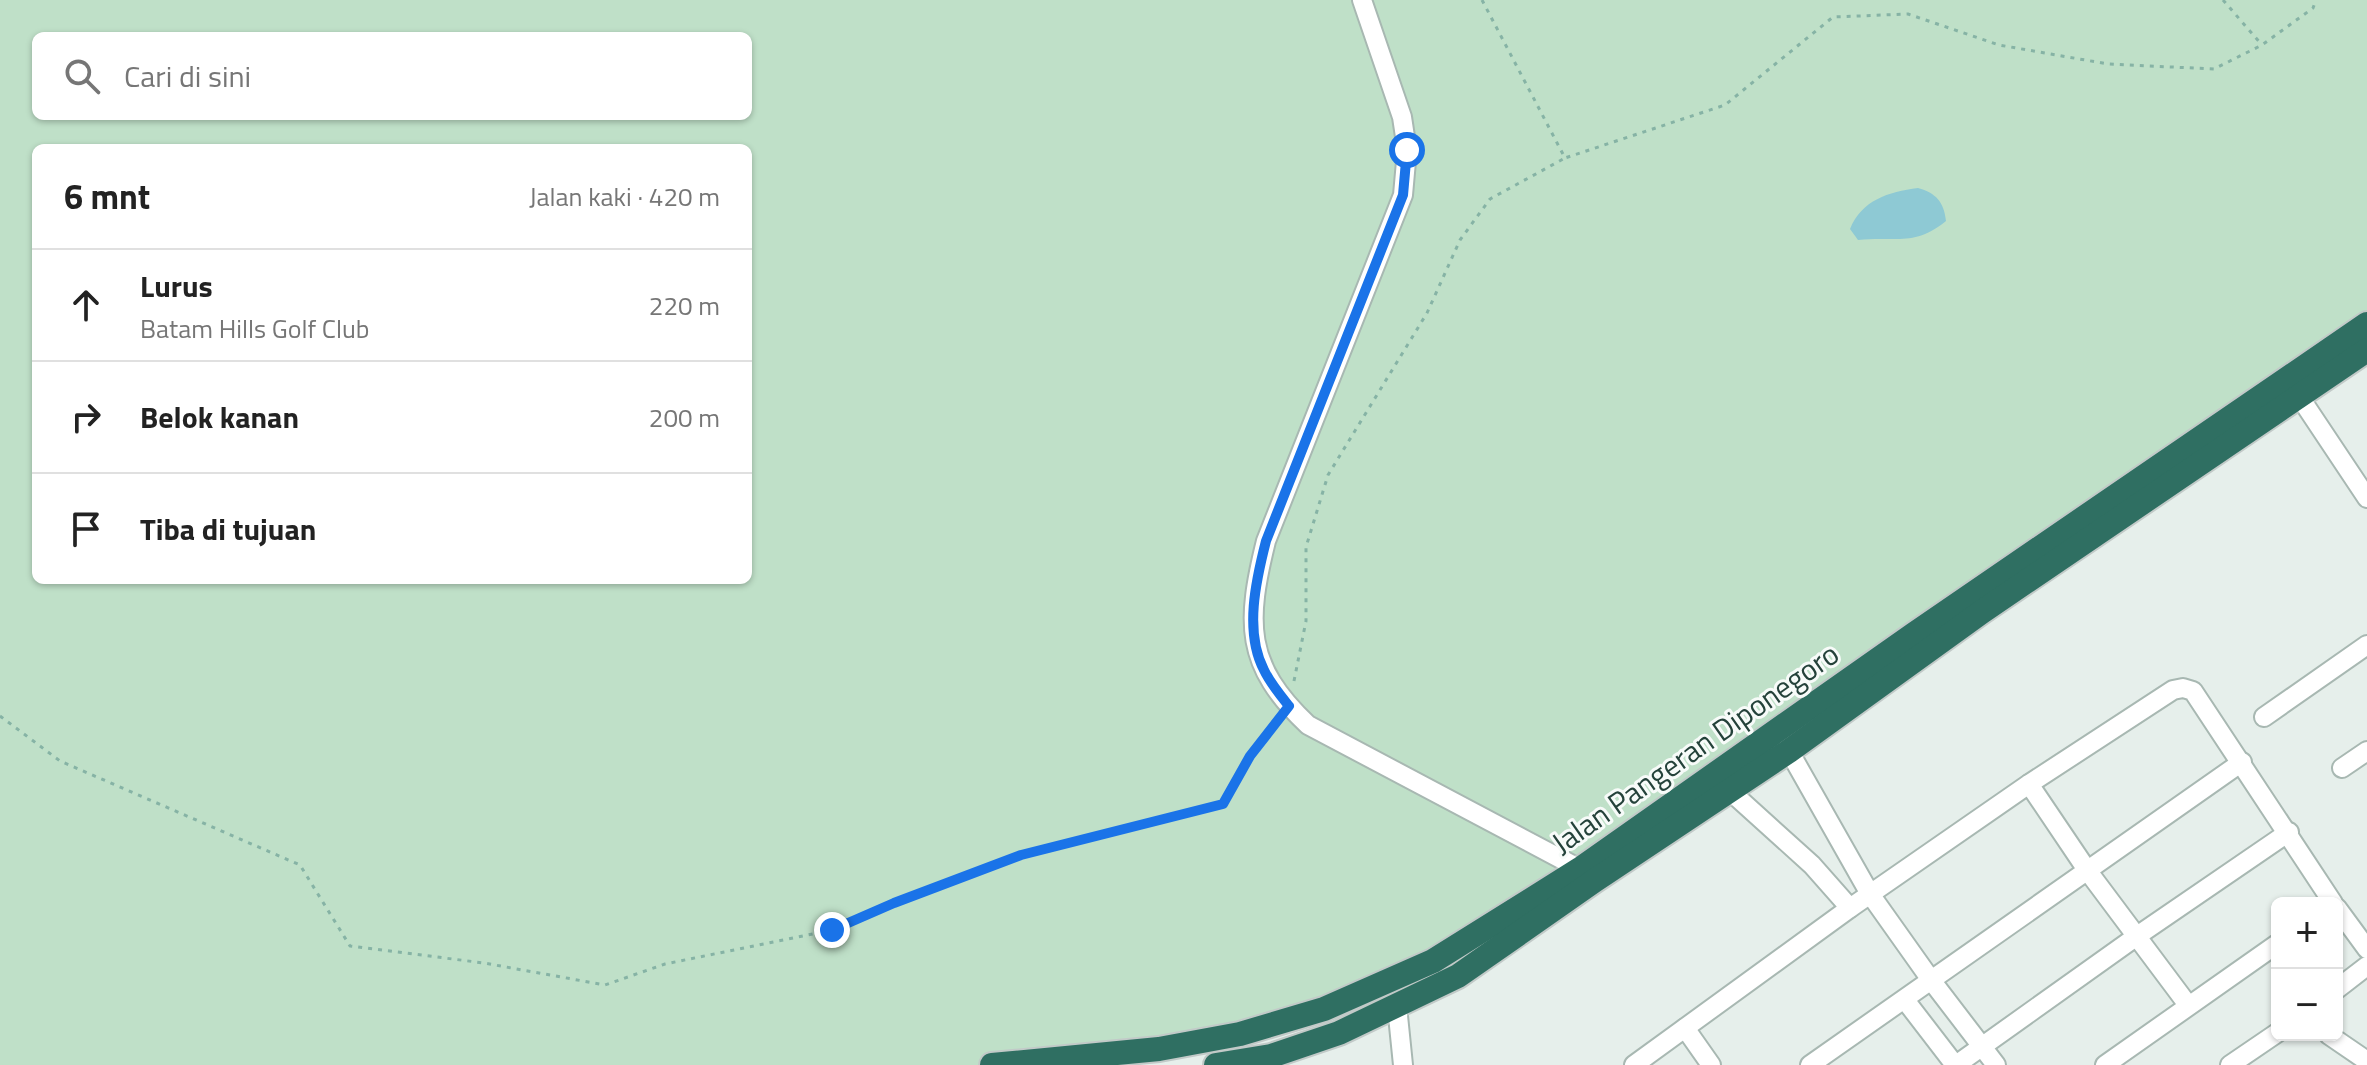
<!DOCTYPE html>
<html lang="id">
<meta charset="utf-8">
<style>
:root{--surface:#fff;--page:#f2f2f2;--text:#222;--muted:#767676;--line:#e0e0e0}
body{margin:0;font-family:"Titillium Web",sans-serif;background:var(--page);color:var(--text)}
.controls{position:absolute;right:24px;bottom:24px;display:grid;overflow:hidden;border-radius:12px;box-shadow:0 2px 6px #0004}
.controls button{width:72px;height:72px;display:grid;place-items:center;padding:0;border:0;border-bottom:2px solid var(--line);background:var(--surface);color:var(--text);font:40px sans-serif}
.stop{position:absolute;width:24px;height:24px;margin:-18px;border:6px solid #1a73e8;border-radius:50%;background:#fff}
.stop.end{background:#1a73e8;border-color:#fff;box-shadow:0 2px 8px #0008}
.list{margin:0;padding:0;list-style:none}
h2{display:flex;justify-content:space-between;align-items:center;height:104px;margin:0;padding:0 32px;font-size:34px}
h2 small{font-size:26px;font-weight:400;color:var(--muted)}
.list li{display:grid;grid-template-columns:52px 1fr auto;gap:24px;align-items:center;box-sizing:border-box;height:112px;padding:0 32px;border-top:2px solid var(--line)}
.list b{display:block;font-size:30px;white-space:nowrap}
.list p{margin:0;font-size:26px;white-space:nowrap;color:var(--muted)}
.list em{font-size:26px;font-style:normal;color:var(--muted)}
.icon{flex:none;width:44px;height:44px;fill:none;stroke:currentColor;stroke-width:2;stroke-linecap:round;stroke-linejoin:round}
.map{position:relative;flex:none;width:2367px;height:1065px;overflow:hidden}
.search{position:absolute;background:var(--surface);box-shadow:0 2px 6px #0004;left:32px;top:32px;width:720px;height:88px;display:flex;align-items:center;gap:20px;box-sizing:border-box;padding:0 28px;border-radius:12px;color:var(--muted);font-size:30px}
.panel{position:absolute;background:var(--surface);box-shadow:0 2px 6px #0004;left:32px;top:144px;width:720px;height:440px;border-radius:12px}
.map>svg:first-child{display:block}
</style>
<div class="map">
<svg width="2367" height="1065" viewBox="0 0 2367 1065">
<rect width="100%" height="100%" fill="#e6efeb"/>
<path fill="#bfe0c8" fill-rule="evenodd" d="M0 0H2367V330L1406 984 1071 1065H0ZM36 36H748V116H36ZM36 148H748V580H36Z"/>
<path fill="#8ec9d4" d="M1918 188C1936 193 1944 202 1946 221 1914 247 1896 236 1858 240L1850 229C1862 200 1888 192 1918 188Z"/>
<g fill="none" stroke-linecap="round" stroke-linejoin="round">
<g stroke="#a8b8b2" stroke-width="22">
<g id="minor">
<path d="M1362 0 1402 117 1407 150 1403 195 1266 541C1246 622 1244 665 1308 725L1580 869"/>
<path d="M2299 396 2367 498"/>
<path d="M2264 717 2367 645"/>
<path d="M1789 751 1870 894 1931 980 1996 1065"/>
<path d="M2342 768 2367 751"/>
<path d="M2029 784 2087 870 2188 1005"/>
<path d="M1729 790 1812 865 1850 908"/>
<path d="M2337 908 2367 949"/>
<path d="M2337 989 2367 966"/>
<path d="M1905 1000 1955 1065"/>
<path d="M1397 1006 1403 1065"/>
<path d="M1685 1028 1711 1065"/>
<path d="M2329 1035 2367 1061"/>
<path d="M1634 1065 1850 908 2029 784 2173 690 2183 688 2193 691 2333 903"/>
<path d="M1810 1065 2242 762"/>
<path d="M1956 1065 2137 936 2289 832"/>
<path d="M2105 1065 2277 944"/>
<path d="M2230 1065 2277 1033"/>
</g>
</g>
<g stroke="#c2cac8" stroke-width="28">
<g id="highway">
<path d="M992 1065 1159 1049 1240 1034 1324 1009 1433 961 1580 869 1914 634 2367 324"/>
<path d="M1216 1065 1271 1056 1339 1033 1458 976 1594 881 1789 751 1983 611 2367 350"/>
</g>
</g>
<g stroke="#86b3a5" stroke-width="3" stroke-dasharray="4 6" stroke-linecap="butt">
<path d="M1482 0 1565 158 1725 105 1833 17 1908 14 1999 45 2108 64 2214 69 2262 45 2313 8 2316 0"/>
<path d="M2223 0 2262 45"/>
<path d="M1294 681 1306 621V547L1328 475 1427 313 1460 240 1490 199 1565 158"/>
<path d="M0 716 60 761 300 865 350 946 484 963 605 985 665 964 832 930 894 903 1021 855 1223 804 1250 756 1278 720"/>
</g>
<use href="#minor" stroke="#fff" stroke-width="18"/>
<use href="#highway" stroke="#2f6f62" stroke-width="24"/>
</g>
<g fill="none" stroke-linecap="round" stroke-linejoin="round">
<path stroke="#1a73e8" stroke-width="10" d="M832 930 894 903 1021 855 1223 804 1250 756 1289 706C1280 695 1270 683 1264 670 1244 632 1256 580 1266 541L1403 195 1407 150"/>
</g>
<g text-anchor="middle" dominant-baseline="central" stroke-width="6" stroke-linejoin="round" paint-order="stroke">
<g font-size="30" fill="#24423a" stroke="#f7fbf9">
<text transform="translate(1695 748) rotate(-35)">Jalan Pangeran Diponegoro</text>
</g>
</g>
</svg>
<div class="controls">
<button>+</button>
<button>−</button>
</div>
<div class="stop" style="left:1407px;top:150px"></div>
<div class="stop end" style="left:832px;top:930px"></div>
<div class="search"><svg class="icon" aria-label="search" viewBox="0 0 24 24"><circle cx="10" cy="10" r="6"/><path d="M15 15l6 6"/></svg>Cari di sini</div>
<section class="panel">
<h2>6 mnt<small>Jalan kaki · 420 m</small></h2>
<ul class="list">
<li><svg class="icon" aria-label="ahead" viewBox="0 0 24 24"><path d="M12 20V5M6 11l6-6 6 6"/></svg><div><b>Lurus</b><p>Batam Hills Golf Club</p></div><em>220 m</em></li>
<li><svg class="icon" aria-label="right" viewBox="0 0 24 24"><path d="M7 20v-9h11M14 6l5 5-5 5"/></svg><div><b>Belok kanan</b></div><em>200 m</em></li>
<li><svg class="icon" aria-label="arrive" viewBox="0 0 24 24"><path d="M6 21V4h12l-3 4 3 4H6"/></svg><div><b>Tiba di tujuan</b></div></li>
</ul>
</section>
</div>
